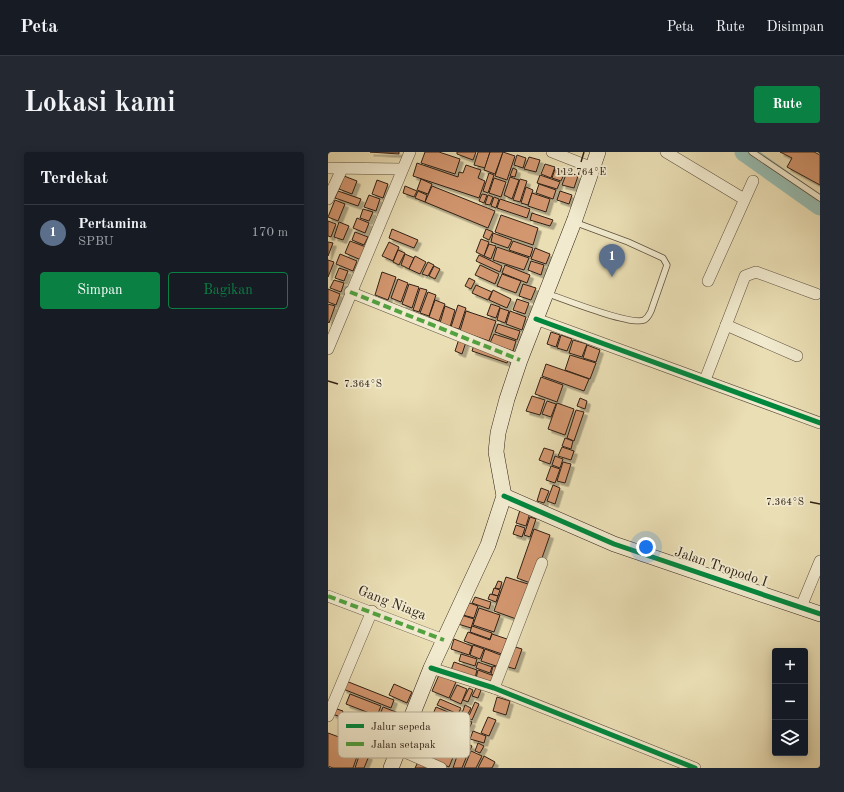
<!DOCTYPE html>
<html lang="id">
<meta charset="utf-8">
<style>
:root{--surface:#171b24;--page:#242831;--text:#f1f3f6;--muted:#9ea1a6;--line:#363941;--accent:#0b8043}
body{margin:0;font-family:"Old Standard TT",serif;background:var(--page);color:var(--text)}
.controls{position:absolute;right:12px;bottom:12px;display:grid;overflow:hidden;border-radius:4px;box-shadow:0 2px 10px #0003}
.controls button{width:36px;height:36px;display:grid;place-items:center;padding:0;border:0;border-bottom:1px solid var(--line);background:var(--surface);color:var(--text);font:20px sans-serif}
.you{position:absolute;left:318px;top:395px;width:14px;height:14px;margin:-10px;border:3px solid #fff;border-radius:50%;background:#1a73e8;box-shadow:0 0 0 6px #1a73e833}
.badge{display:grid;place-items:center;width:26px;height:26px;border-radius:50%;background:var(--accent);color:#fff;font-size:13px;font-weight:700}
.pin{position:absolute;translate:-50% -33px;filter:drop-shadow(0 1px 2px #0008)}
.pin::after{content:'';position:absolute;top:21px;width:14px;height:12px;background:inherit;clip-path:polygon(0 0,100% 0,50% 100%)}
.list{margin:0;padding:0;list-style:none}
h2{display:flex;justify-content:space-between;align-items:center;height:52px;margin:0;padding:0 16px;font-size:17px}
h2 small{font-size:13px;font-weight:400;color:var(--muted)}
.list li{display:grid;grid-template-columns:26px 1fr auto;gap:12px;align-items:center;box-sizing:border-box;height:56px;padding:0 16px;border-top:1px solid var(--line)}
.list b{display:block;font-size:15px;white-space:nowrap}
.list p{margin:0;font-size:13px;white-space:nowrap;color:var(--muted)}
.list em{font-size:13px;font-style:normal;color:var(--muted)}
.actions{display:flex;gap:8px;padding:12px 16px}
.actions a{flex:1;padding:9px 0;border:1px solid var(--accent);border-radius:4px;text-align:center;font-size:14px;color:var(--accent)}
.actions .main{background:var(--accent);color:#fff}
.icon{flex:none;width:22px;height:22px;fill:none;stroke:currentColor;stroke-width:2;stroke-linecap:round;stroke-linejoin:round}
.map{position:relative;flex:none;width:492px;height:616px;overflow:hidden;border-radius:4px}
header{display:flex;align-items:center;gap:24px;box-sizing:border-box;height:56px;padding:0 20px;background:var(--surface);border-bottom:1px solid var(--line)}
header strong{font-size:19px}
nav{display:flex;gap:22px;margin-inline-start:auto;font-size:14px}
.intro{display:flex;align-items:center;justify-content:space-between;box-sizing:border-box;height:96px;padding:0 24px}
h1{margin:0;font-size:28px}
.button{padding:10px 18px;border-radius:4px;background:var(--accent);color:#fff;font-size:14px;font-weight:700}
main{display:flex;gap:24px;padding:0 24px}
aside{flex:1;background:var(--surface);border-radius:4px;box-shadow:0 2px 10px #0003}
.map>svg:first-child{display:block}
</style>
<header>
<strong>Peta</strong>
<nav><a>Peta</a><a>Rute</a><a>Disimpan</a></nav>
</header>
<div class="intro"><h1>Lokasi kami</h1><a class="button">Rute</a></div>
<main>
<aside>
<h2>Terdekat<small></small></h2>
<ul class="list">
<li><span class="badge" style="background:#5c6f8a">1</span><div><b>Pertamina</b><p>SPBU</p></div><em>170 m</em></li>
</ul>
<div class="actions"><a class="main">Simpan</a><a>Bagikan</a></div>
</aside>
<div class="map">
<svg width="492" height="616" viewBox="0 0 492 616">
<defs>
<filter id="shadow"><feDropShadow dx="3.5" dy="3.5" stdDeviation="0" flood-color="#0004"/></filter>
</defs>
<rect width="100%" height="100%" fill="#eadeb4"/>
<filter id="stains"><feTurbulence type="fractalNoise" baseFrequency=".005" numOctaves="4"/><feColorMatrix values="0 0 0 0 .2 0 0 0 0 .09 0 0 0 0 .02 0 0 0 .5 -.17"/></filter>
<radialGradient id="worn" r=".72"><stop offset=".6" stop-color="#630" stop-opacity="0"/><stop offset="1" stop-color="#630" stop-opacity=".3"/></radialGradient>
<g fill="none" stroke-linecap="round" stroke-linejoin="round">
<path stroke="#98bcb0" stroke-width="19" d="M416 0 492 54"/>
</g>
<g fill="#d39770" stroke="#302116" filter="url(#shadow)">
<path d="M42 0H71V2Z"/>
<path d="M97 0H111L132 7 127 22 93 11Z"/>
<path d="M129 0H148L145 8 129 2Z"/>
<path d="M150 0H162L157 16 146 13Z"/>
<path d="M162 0H175L167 22 156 18Z"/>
<path d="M175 0 187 4 179 28 167 24Z"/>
<path d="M452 0H486L492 3V33L459 15 464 6Z"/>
<path d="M189 3 198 6 195 16 186 13Z"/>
<path d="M201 5 212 8 208 20 196 17Z"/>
<path d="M89 11 130 25 131 20 135 21 138 13 153 18 150 26 157 29 151 46 85 24Z"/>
<path d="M217 12 227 15 223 26 213 22Z"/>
<path d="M185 16 189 18 187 25 182 24Z"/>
<path d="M227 17 237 20 233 29 224 26Z"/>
<path d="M239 20 250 24 246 36 234 33Z"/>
<path d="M161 21 166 23 160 41 155 39Z"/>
<path d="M212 23 232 30 229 37 209 31Z"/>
<path d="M16 24 29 29 24 42 11 37Z"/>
<path d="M182 25 191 28 184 47 176 43Z"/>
<path d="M166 26 178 30 173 45 161 41Z"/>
<path d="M93 27 104 32 100 42 89 38Z"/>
<path d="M192 27 199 29 192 50 185 48Z"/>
<path d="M49 28 60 32 55 46 44 42Z"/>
<path d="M211 32 228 38 225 47 208 41Z"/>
<path d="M77 34 89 39 86 45 75 41Z"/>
<path d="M104 34 167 59 160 76 97 50Z"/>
<path d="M198 35 205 38 200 53 193 51Z"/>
<path d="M10 39 33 47 30 54 7 46Z"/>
<path d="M90 39 99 43 97 50 87 46Z"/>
<path d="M232 39 244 43 241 52 229 48Z"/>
<path d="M204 41 222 47 218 60 200 54Z"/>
<path d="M154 42 159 43 156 51 151 49Z"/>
<path d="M41 43 52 47 48 59 36 55Z"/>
<path d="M160 43 165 45 162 53 157 52Z"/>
<path d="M166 45 171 47 168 56 163 54Z"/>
<path d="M172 47 202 57 199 66 169 56Z"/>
<path d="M7 48 17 52 10 69 0 65Z"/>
<path d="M35 57 45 60 41 69 32 66Z"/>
<path d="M204 61 225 68 222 74 202 68Z"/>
<path d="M173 63 210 76 205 93 167 80Z"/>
<path d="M29 66 41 71 37 81 25 76Z"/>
<path d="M0 69 8 72 3 85 0 84Z"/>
<path d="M11 70 21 74 15 88 6 85Z"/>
<path d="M64 77 90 88 86 96 61 86Z"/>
<path d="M158 77 165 80 161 88 155 85Z"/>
<path d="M27 80 40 85 36 93 24 88Z"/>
<path d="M165 81 184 88 180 96 163 90Z"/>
<path d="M153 87 161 90 156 104 148 100Z"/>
<path d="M22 89 38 95 33 108 17 101Z"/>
<path d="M185 89 205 96 202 105 181 98Z"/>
<path d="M0 90 5 91 0 104Z"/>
<path d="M61 90 71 95 65 109 54 104Z"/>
<path d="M161 92 168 94 163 107 156 104Z"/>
<path d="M169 95 201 106 196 118 165 108Z"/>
<path d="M207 96 222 102 218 112 203 107Z"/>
<path d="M70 98 77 101 71 113 65 110Z"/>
<path d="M12 102 29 109 25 119 8 112Z"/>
<path d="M77 102 86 106 81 117 73 113Z"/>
<path d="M151 103 174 114 172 120 148 109Z"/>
<path d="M87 104 98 110 92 122 81 117Z"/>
<path d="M0 108 6 110 0 125Z"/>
<path d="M203 109 216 113 213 123 200 118Z"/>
<path d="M100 110 106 113 100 124 94 122Z"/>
<path d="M152 113 171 122 167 132 147 123Z"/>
<path d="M177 113 202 123 199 131 174 121Z"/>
<path d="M106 114 112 117 107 127 101 124Z"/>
<path d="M11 116 20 119 16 129 7 126Z"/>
<path d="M54 120 68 125 60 148 47 143Z"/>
<path d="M174 122 193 129 188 141 169 134Z"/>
<path d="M141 126 147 129 143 137 137 134Z"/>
<path d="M70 127 80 131 73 150 63 146Z"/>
<path d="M6 128 16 131 13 140 2 136Z"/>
<path d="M81 132 91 135 84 156 74 152Z"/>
<path d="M195 132 208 136 203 148 191 144Z"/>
<path d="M148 133 164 140 160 148 144 141Z"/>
<path d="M92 136 99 138 91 160 85 158Z"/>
<path d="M0 137 12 142 8 153 0 150Z"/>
<path d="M165 138 183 147 179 156 161 148Z"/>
<path d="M100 140 108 143 101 164 92 161Z"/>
<path d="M189 147 201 151 197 162 185 158Z"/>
<path d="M107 148 117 152 111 169 101 165Z"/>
<path d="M0 152 7 154 1 171 0 170Z"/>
<path d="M163 152 172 155 168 166 159 163Z"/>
<path d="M130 153 138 156 131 177 123 175Z"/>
<path d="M117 154 127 158 122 175 112 171Z"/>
<path d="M172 156 181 159 177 171 169 168Z"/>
<path d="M138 159 168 169 161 189 132 179Z"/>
<path d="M182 159 198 165 194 178 178 172Z"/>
<path d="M170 172 192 179 189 188 167 180Z"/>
<path d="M223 180 232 183 228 195 219 192Z"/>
<path d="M166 182 188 189 185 199 162 191Z"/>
<path d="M233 183 244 187 239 199 229 196Z"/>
<path d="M131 187 138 190 134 202 127 199Z"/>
<path d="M245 188 259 192 254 205 241 201Z"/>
<path d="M146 193 181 205 179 211 144 199Z"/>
<path d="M259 193 272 198 268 210 255 206Z"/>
<path d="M242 203 268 211 262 227 237 218Z"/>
<path d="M218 212 261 227 256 239 214 224Z"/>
<path d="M213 225 235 233 229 250 207 242Z"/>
<path d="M204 244 217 248 212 263 198 259Z"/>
<path d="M252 246 259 249 257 257 249 254Z"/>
<path d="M219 249 228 252 223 265 214 262Z"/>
<path d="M229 251 246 257 237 283 220 277Z"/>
<path d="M248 258 256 260 246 289 239 286Z"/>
<path d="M237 286 245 289 243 297 234 294Z"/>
<path d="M234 295 246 299 243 308 230 304Z"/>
<path d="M216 296 226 299 222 312 211 308Z"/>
<path d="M227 304 235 307 232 316 224 313Z"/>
<path d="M235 310 243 312 237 331 229 329Z"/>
<path d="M223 314 232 317 227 331 218 328Z"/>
<path d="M225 333 232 336 227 352 219 349Z"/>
<path d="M213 336 221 339 216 351 209 349Z"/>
<path d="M192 358 202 361 198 374 188 371Z"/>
<path d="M202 365 208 367 202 385 196 383Z"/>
<path d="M188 373 197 376 194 385 185 382Z"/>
<path d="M206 377 222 383 205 432 189 426Z"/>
<path d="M178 425 203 433 191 468 166 459Z"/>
<path d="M170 429 174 430 172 437 167 436Z"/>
<path d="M166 436 172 438 170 444 164 442Z"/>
<path d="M162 442 170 444 168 450 160 447Z"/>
<path d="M147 445 163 450 161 457 144 451Z"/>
<path d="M139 450 150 454 146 466 135 463Z"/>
<path d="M151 456 172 463 166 480 145 473Z"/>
<path d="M133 463 146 467 143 476 130 472Z"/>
<path d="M144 474 164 481 162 487 142 480Z"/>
<path d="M140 480 162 488 164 482 179 487 174 502 136 489Z"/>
<path d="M126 487 144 494 141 503 123 497Z"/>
<path d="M145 493 156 497 152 507 142 503Z"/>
<path d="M184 494 194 497 187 517 177 514Z"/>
<path d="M157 497 175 504 171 515 153 509Z"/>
<path d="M133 502 149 507 147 514 131 509Z"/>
<path d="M126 510 149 518 147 526 123 518Z"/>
<path d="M150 510 164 515 162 521 148 516Z"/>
<path d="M165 514 171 516 168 524 163 522Z"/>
<path d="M150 518 166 524 164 532 148 526Z"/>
<path d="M111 523 128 530 121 546 104 539Z"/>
<path d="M18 529 66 548 63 556 15 537Z"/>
<path d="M66 532 84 540 79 551 61 543Z"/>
<path d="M129 533 139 537 133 552 122 547Z"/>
<path d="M141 536 145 538 140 550 135 548Z"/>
<path d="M148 536 153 538 150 546 144 544Z"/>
<path d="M22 542 53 554 49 564 18 552Z"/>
<path d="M169 545 182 549 178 563 165 559Z"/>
<path d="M112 547 133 556 130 562 109 553Z"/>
<path d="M147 550 151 552 144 568 140 566Z"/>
<path d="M137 553 143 556 138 566 133 564Z"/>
<path d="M55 555 73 562 70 572 51 565Z"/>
<path d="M108 555 144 570 141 577 105 562Z"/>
<path d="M6 556 15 559 13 565 4 562Z"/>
<path d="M160 565 168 568 161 584 153 581Z"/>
<path d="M145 579 158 584 156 591 142 587Z"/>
<path d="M0 581 33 593 25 616H5L0 614Z"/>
<path d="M87 586 126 603 121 615 81 598Z"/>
<path d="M136 590 144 594 141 600 133 595Z"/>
<path d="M150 591 156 594 152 601 147 599Z"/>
<path d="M131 598 140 601 134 616H125Z"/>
<path d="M143 599 154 604 148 616H136Z"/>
<path d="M32 601 41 604 36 616H27Z"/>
<path d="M156 604 167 610 164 616H150Z"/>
<path d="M90 610 101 616H87Z"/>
</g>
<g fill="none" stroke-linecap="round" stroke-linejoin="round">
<g stroke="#5e503e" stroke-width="7">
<g id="lane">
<path d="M424 0 492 46"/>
<path d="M218 141C235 147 303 174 316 168 320 166 321 163 323 159L339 113 335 106 300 90 246 70"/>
</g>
</g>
<g stroke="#5e503e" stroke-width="12">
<g id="street">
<path d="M224 0 265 16"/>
<path d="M338 0 416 47"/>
<path d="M0 16 74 17"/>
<path d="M0 47 14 17"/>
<path d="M380 129 425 29"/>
<path d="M22 140 192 208"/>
<path d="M208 167 492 271"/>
<path d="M398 173 469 204"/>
<path d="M0 197 82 0"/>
<path d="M377 228 417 124 428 120 488 142"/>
<path d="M0 444 116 488"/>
<path d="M473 455 492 409"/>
<path d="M103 516 166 536 367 616"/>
<path d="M166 536 214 411"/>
<path d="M0 564 44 459"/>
<path d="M70 597 113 616"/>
</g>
</g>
<g stroke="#302116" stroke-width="16">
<g id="secondary">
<path d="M176 344 286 392 492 462"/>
<path d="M63 616 103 516 160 393 176 344 168 300 170 281 179 247 192 208 247 67 270 0"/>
</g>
</g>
<use href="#lane" stroke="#f1eace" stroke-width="5.5"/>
<use href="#street" stroke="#f1eace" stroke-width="11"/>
<use href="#secondary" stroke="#f1eace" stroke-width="15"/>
<g stroke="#52a240" stroke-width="4" stroke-dasharray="8 4" stroke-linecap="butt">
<path d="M22 140 192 208"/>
<path d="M0 444 116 488"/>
</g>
<g stroke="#f1eace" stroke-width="8">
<g id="cycleway">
<path d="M208 167 492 271"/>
<path d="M176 344 286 392 492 462"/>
<path d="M103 516 166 536 367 616"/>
</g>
</g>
<use href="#cycleway" stroke="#00873e" stroke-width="5"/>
</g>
<path fill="none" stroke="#302116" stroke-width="1.5" d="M253 10 256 0M0 229 10 232M482 350 492 352"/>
<g text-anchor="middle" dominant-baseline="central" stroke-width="3.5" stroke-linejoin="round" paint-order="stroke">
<g font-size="14" fill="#302116" stroke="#f1eace">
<text transform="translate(393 415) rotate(19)">Jalan Tropodo I</text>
<text transform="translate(64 451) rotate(21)">Gang Niaga</text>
</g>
</g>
<rect x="10" y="560" width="132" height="46" rx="6" fill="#f1eace" stroke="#b7ae97" stroke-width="1"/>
<rect x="18" y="572" width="18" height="4" fill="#00873e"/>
<rect x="18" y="590" width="18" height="4" fill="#52a240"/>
<g font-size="11" fill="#302116">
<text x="43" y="578">Jalur sepeda</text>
<text x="43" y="596">Jalan setapak</text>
</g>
<g font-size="10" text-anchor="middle" fill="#302116" stroke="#f1eace" stroke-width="3.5" stroke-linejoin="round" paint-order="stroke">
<text x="253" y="23">112.764°E</text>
<text x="35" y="235">7.364°S</text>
<text x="457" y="353">7.364°S</text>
</g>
<rect width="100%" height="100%" filter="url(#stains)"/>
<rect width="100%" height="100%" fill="url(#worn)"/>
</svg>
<div class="controls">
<button>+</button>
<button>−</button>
<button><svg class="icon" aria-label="layers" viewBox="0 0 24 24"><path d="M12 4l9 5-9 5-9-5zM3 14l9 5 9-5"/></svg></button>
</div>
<div class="you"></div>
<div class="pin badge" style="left:284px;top:125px;background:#5c6f8a">1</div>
</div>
</main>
